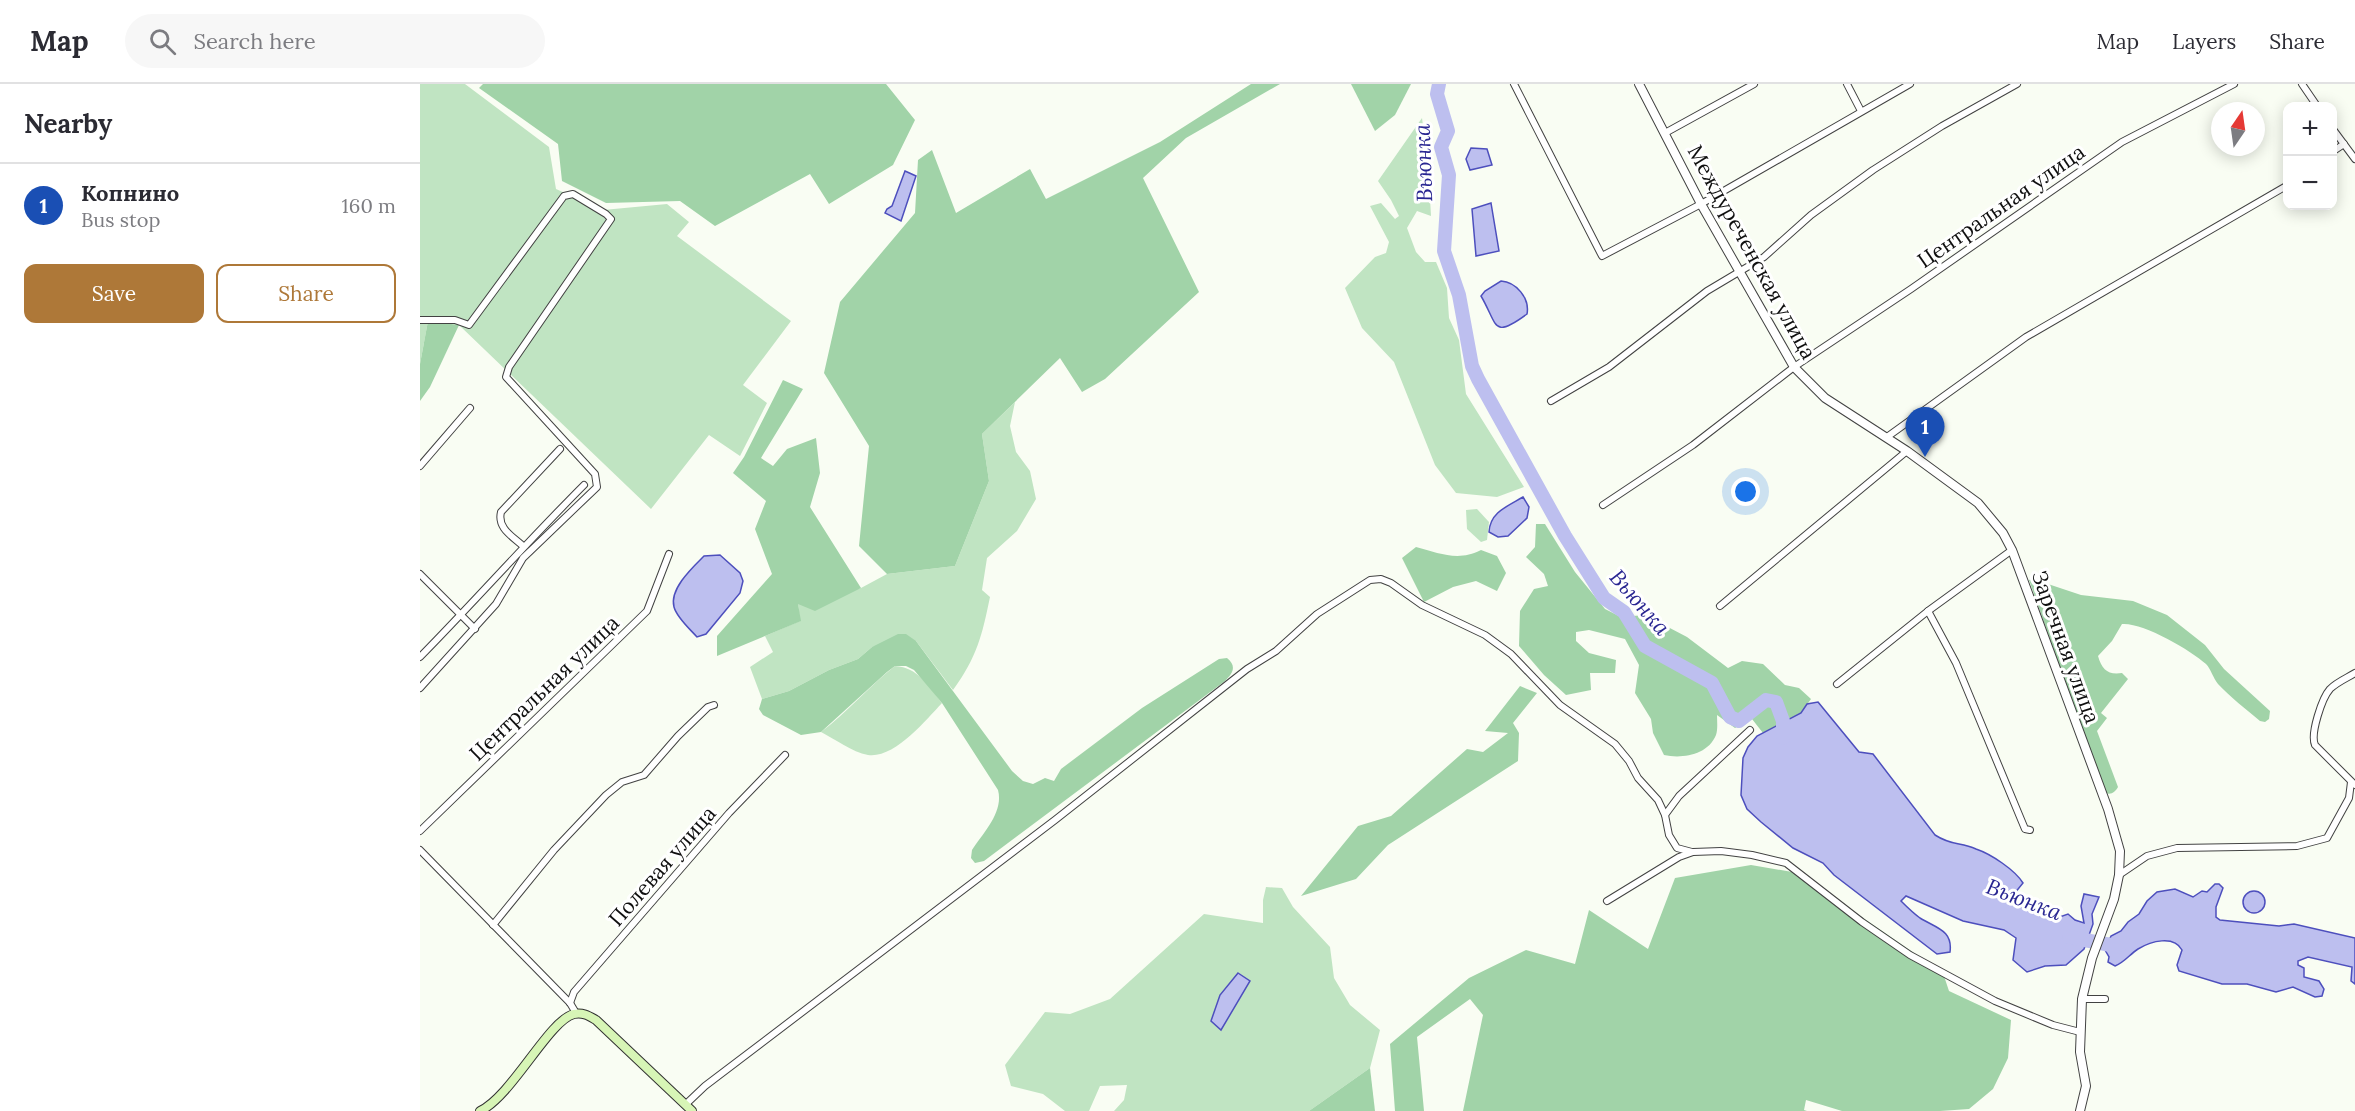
<!DOCTYPE html>
<meta charset="utf-8">
<style>
:root{--surface:#fff;--page:#f7f7f7;--text:#2b2b33;--muted:#7c7c81;--line:#e1e1e2;--accent:#ae7838}
body{margin:0;font-family:Lora,serif;background:var(--page);color:var(--text)}
.controls{position:absolute;right:18px;top:18px;display:grid;overflow:hidden;border-radius:12px;box-shadow:0 3px 15px #0003}
.controls button{width:54px;height:54px;display:grid;place-items:center;padding:0;border:0;border-bottom:2px solid var(--line);background:var(--surface);color:var(--text);font:30px sans-serif}
.compass{position:absolute;left:1791px;top:18px;width:54px;height:54px;border-radius:50%;background:var(--surface);box-shadow:0 3px 15px #0003;rotate:13deg}
.you{position:absolute;left:1326px;top:408px;width:21px;height:21px;margin:-15px;border:4px solid #fff;border-radius:50%;background:#1a73e8;box-shadow:0 0 0 9px #1a73e833}
.badge{display:grid;place-items:center;width:39px;height:39px;border-radius:50%;background:var(--accent);color:#fff;font-size:20px;font-weight:700}
.pin{position:absolute;translate:-50% -50px;filter:drop-shadow(0 2px 3px #0008)}
.pin::after{content:'';position:absolute;top:32px;width:21px;height:18px;background:inherit;clip-path:polygon(0 0,100% 0,50% 100%)}
.list{margin:0;padding:0;list-style:none}
h2{display:flex;justify-content:space-between;align-items:center;height:78px;margin:0;padding:0 24px;font-size:26px}
h2 small{font-size:20px;font-weight:400;color:var(--muted)}
.list li{display:grid;grid-template-columns:39px 1fr auto;gap:18px;align-items:center;box-sizing:border-box;height:84px;padding:0 24px;border-top:2px solid var(--line)}
.list b{display:block;font-size:22px;white-space:nowrap}
.list p{margin:0;font-size:20px;white-space:nowrap;color:var(--muted)}
.list em{font-size:20px;font-style:normal;color:var(--muted)}
.actions{display:flex;gap:12px;padding:18px 24px}
.actions a{flex:1;padding:14px 0;border:2px solid var(--accent);border-radius:12px;text-align:center;font-size:21px;color:var(--accent)}
.actions .main{background:var(--accent);color:#fff}
.icon{flex:none;width:33px;height:33px;fill:none;stroke:currentColor;stroke-width:2;stroke-linecap:round;stroke-linejoin:round}
.map{position:relative;flex:none;width:1935px;height:1027px;overflow:hidden}
header{display:flex;align-items:center;gap:36px;box-sizing:border-box;height:84px;padding:0 30px;background:var(--surface);border-bottom:2px solid var(--line)}
header strong{font-size:28px}
nav{display:flex;gap:33px;margin-inline-start:auto;font-size:21px}
.search{width:420px;height:54px;background:var(--page);display:flex;align-items:center;gap:15px;box-sizing:border-box;padding:0 21px;border-radius:33px;color:var(--muted);font-size:22px}
main{display:flex}
aside{flex:1;background:var(--surface)}
.map>svg:first-child{display:block}
</style>
<header>
<strong>Map</strong>
<div class="search"><svg class="icon" aria-label="search" viewBox="0 0 24 24"><circle cx="10" cy="10" r="6"/><path d="M15 15l6 6"/></svg>Search here</div>
<nav><a>Map</a><a>Layers</a><a>Share</a></nav>
</header>
<main>
<aside>
<h2>Nearby<small></small></h2>
<ul class="list">
<li><span class="badge" style="background:#1a4fb4">1</span><div><b>Копнино</b><p>Bus stop</p></div><em>160 m</em></li>
</ul>
<div class="actions"><a class="main">Save</a><a>Share</a></div>
</aside>
<div class="map">
<svg width="1935" height="1027" viewBox="0 0 1935 1027">
<rect width="100%" height="100%" fill="#f9fdf3"/>
<g fill="#c0e4c2">
<path d="M0 0H45L129 63 136 105 183 126 247 120 269 138 257 152 371 237 323 301 347 319 320 372 289 351 231 425 39 241 8 237 0 280Z"/>
<path d="M1002 34 1008 79 1011 132 997 127 987 144 996 168 1005 178H1016L1027 204 1029 234 1039 256 1046 310 1104 403 1077 413 1036 409 1015 381 974 278 942 244 925 204 955 173 966 169 969 158 950 122 961 119 975 135 979 132 971 116 958 97Z"/>
<path d="M595 318 590 342 596 368 610 387 616 415 597 447 567 474 562 506 570 513C562 552 557 573 533 606L496 557 452 563 438 575 409 586 369 607 342 615 330 583 353 568 345 552 380 537 378 520 441 504 467 490 535 482 569 397 562 350Z"/>
<path d="M1057 425 1069 438 1067 456 1061 458 1047 445 1046 426Z"/>
<path d="M475 582C498 583 509 603 522 619 506 636 474 675 448 671 432 668 415 655 401 648 428 628 449 602 475 582Z"/>
<path d="M846 803 862 804 873 823 910 863 914 894 930 921 960 946 950 984 889 1027H694L704 1016 707 1001 680 1002 669 1027H645L623 1010 591 1002 585 981 625 928 650 930 690 915 784 830 843 839V816Z"/>
</g>
<g fill="#a1d3a8">
<path d="M63 0H466L495 36 473 81 409 120 390 90 295 142 260 117 186 119 142 97 138 60 59 4Z"/>
<path d="M831 0H860L766 54 723 94 779 208 685 295 662 308 640 274 562 350 569 397 535 482 467 490 439 462 449 362 404 289 420 218 495 129 498 76 512 66 536 129 610 85 626 115 740 58Z"/>
<path d="M931 0H991L975 31 955 47Z"/>
<path d="M8 237 39 241 10 303 0 317V280Z"/>
<path d="M363 296 383 305 341 374 353 382 367 365 396 354 400 389 390 423 441 504 395 527 378 520 381 537 297 572V552L352 490 335 445 346 417 313 389 324 373Z"/>
<path d="M1116 440H1125L1155 488 1185 525 1201 533 1225 531 1267 553 1308 584 1322 577 1343 580 1365 601 1379 604 1391 615 1381 629 1343 649 1332 635 1315 644 1297 631C1297 637 1298 645 1296 651 1288 671 1262 675 1244 671L1233 649 1231 635 1215 609 1219 581 1205 555 1169 546 1156 548V557L1169 569 1196 576 1195 589H1170L1171 606 1146 611 1124 591 1099 562 1100 527 1114 505 1128 502 1124 490 1106 473 1115 463Z"/>
<path d="M996 463C1019 469 1038 478 1061 466L1077 472 1086 489 1077 507 1056 497 1033 503 1004 518 982 474Z"/>
<path d="M1613 495 1661 511 1713 517 1747 531 1785 561 1804 585 1850 627 1849 635 1845 638 1840 637C1826 625 1810 613 1798 600 1793 594 1791 585 1786 580 1771 566 1722 538 1702 540L1692 557 1678 572C1682 586 1688 591 1702 589L1708 595 1681 629 1687 634 1677 647 1698 703C1695 708 1692 711 1685 709L1609 496Z"/>
<path d="M478 550H486L496 557 592 687 603 697 613 700 625 694 634 697 641 685 722 624 799 575 807 574C817 582 813 589 805 597L564 777 555 779 551 774 552 766C563 749 584 728 578 706L522 619 494 586 486 582H475L467 588 401 648 381 651 343 631 339 625 342 615 369 607 409 586 438 575 452 563Z"/>
<path d="M1100 602 1117 609 1093 639 1099 649 1098 677 968 761 936 795 881 812 938 742 971 732 1047 665 1063 668 1088 649 1065 647Z"/>
<path d="M1331 781 1378 789 1523 889 1529 907 1591 936 1588 974 1573 1005 1549 1025 1520 1027H1422L1386 1016 1384 1026 1387 1027H1043L1063 931 1050 915 997 953 1004 1027H975L970 960 1049 894 1106 866 1155 880 1169 826 1228 865 1255 794Z"/>
<path d="M950 984 955 1027H889Z"/>
</g>
<g fill="#bdbfef" stroke="#4d4fbd" stroke-width="1.5">
<path d="M1051 64 1067 65 1072 81 1050 86 1046 75Z"/>
<path d="M485 87 496 92 481 137 465 129 467 125 472 122Z"/>
<path d="M1071 119 1079 167 1056 172 1052 125Z"/>
<path d="M1081 197C1096 198 1110 214 1107 230 1072 256 1078 241 1061 212L1065 207Z"/>
<path d="M1103 413 1109 423 1107 434 1088 452 1078 453 1069 448C1070 428 1088 422 1103 413Z"/>
<path d="M300 471 320 489 323 497 320 509 286 550 277 553C270 545 257 534 254 523 249 505 273 483 284 472Z"/>
<path d="M1398 618 1439 668 1453 670 1515 751C1532 762 1540 758 1556 765 1571 770 1595 786 1603 799L1590 815 1595 821 1634 835 1648 830 1655 836 1664 839 1661 822 1664 810 1679 813 1672 830 1673 840 1664 865 1646 881 1625 882 1607 888 1593 876 1596 854 1584 846 1543 837 1486 812 1481 817C1487 823 1493 829 1500 834 1516 844 1533 846 1530 868L1517 870 1414 791 1403 779 1373 764 1341 738 1327 725 1321 711 1323 674 1328 663 1337 652 1381 629 1387 620Z"/>
<path d="M1795 800H1799L1803 804 1796 823V833L1800 836 1859 842 1874 840 1935 854V900L1931 897 1932 883 1888 873 1878 877V881L1884 884V893L1899 897 1904 905 1902 912 1895 913 1873 903 1856 908 1827 900H1802L1759 887 1757 881 1762 866C1754 851 1731 857 1718 865 1710 870 1705 878 1695 882L1688 878 1689 873 1685 866 1691 852 1701 847 1708 838 1719 830 1727 817 1737 808 1755 805 1773 813 1782 807 1787 808Z"/>
<circle cx="1834" cy="818" r="11"/>
<path d="M818 889 830 897 801 946 791 937 800 911Z"/>
</g>
<g fill="none" stroke-linecap="round" stroke-linejoin="round">
<g stroke="#bdbfef" stroke-width="14">
<path d="M1019 0 1017 10 1028 47 1021 63 1029 91 1024 167 1039 211 1052 282 1058 295 1145 452 1184 514 1204 528 1225 562 1292 599 1310 633 1319 637 1346 616 1356 618 1363 637V654"/>
<path d="M1649 853 1696 862 1704 859"/>
</g>
<g stroke="#424242" stroke-width="8">
<g id="minor">
<path d="M1094 0 1182 172 1281 120 1490 0"/>
<path d="M1427 0 1441 27"/>
<path d="M1882 0 1897 22"/>
<path d="M1912 44 1935 75"/>
<path d="M1245 49 1334 0"/>
<path d="M1912 68 1924 60"/>
<path d="M0 236H35L49 241 144 112 153 110 186 130 191 135 89 283 86 293 175 390 177 403 103 474 76 520 0 604"/>
<path d="M1131 317 1189 283 1287 207 1344 173 1391 131 1453 86 1522 42 1597 0"/>
<path d="M1467 353 1606 253 1868 101"/>
<path d="M0 382 50 324"/>
<path d="M1183 421 1273 361 1374 283 1491 205 1702 58 1814 0"/>
<path d="M103 462C92 452 77 444 81 428L140 365"/>
<path d="M0 490 55 545"/>
<path d="M1300 522 1487 367"/>
<path d="M1508 527 1536 579 1605 745 1610 746"/>
<path d="M0 573C56 516 108 457 164 401"/>
<path d="M1935 589C1927 594 1917 598 1910 605 1902 614 1890 650 1895 661L1935 701"/>
<path d="M1417 600 1508 527 1592 466"/>
<path d="M0 747 227 527 249 470"/>
<path d="M0 766 150 919 156 929"/>
<path d="M1272 768 1257 764 1249 751 1245 731 1259 712 1330 646"/>
<path d="M1699 791 1727 772 1757 764 1877 762 1907 754 1929 714 1931 698"/>
<path d="M1187 817 1259 773 1273 768 1301 767 1332 771 1366 779 1442 838 1490 871 1575 917 1633 941 1660 948"/>
<path d="M73 841 134 766 186 711 202 698 224 691 258 652 288 623 294 621"/>
<path d="M1662 915H1685"/>
<path d="M150 919 154 908 309 729 365 671"/>
<path d="M265 1021 285 1002 635 736 827 585 856 567 897 530 950 496 961 495 971 499 1002 521 1065 551 1091 570 1140 621 1195 660 1209 677 1218 694 1238 716 1245 731"/>
</g>
</g>
<g stroke="#424242" stroke-width="10">
<path id="tertiary" d="M1219 0 1281 120 1374 283 1405 314 1487 367 1558 419 1583 449 1592 466 1688 725 1700 767 1699 791 1694 815 1672 874 1662 915 1660 968 1666 1002 1660 1027"/>
</g>
<g stroke="#313131" stroke-width="10">
<path id="secondary" d="M60 1027C92 1012 129 936 154 930 163 928 169 932 176 936L272 1027"/>
</g>
<use href="#minor" stroke="#fff" stroke-width="6"/>
<use href="#tertiary" stroke="#fff" stroke-width="8"/>
<use href="#secondary" stroke="#d7f5b6" stroke-width="8"/>
</g>
<g text-anchor="middle" dominant-baseline="central" stroke-width="6" stroke-linejoin="round" paint-order="stroke">
<g font-size="21" fill="#0f0f0f" stroke="#fff">
<text transform="translate(1581 122) rotate(-35)">Центральная улица</text>
<text transform="translate(1332 168) rotate(61)">Междуреченская улица</text>
<text transform="translate(1646 563) rotate(70)">Заречная улица</text>
<text transform="translate(124 604) rotate(-44)">Центральная улица</text>
<text transform="translate(242 782) rotate(-49)">Полевая улица</text>
</g>
<g font-size="22" font-style="italic" fill="#2a2792" stroke="#fff">
<text transform="translate(1003 79) rotate(-92)">Вьюнка</text>
<text transform="translate(1220 518) rotate(49)">Вьюнка</text>
<text transform="translate(1604 815) rotate(21)">Вьюнка</text>
</g>
</g>
</svg>
<div class="controls">
<button>+</button>
<button>−</button>
</div>
<svg class="compass" viewBox="-18 -18 36 36"><path d="M0-13l5 13h-10z" fill="#e53935"/><path d="M0 13l5-13h-10z" fill="#7c7c81"/></svg>
<div class="you"></div>
<div class="pin badge" style="left:1505px;top:373px;background:#1a4fb4">1</div>
</div>
</main>
